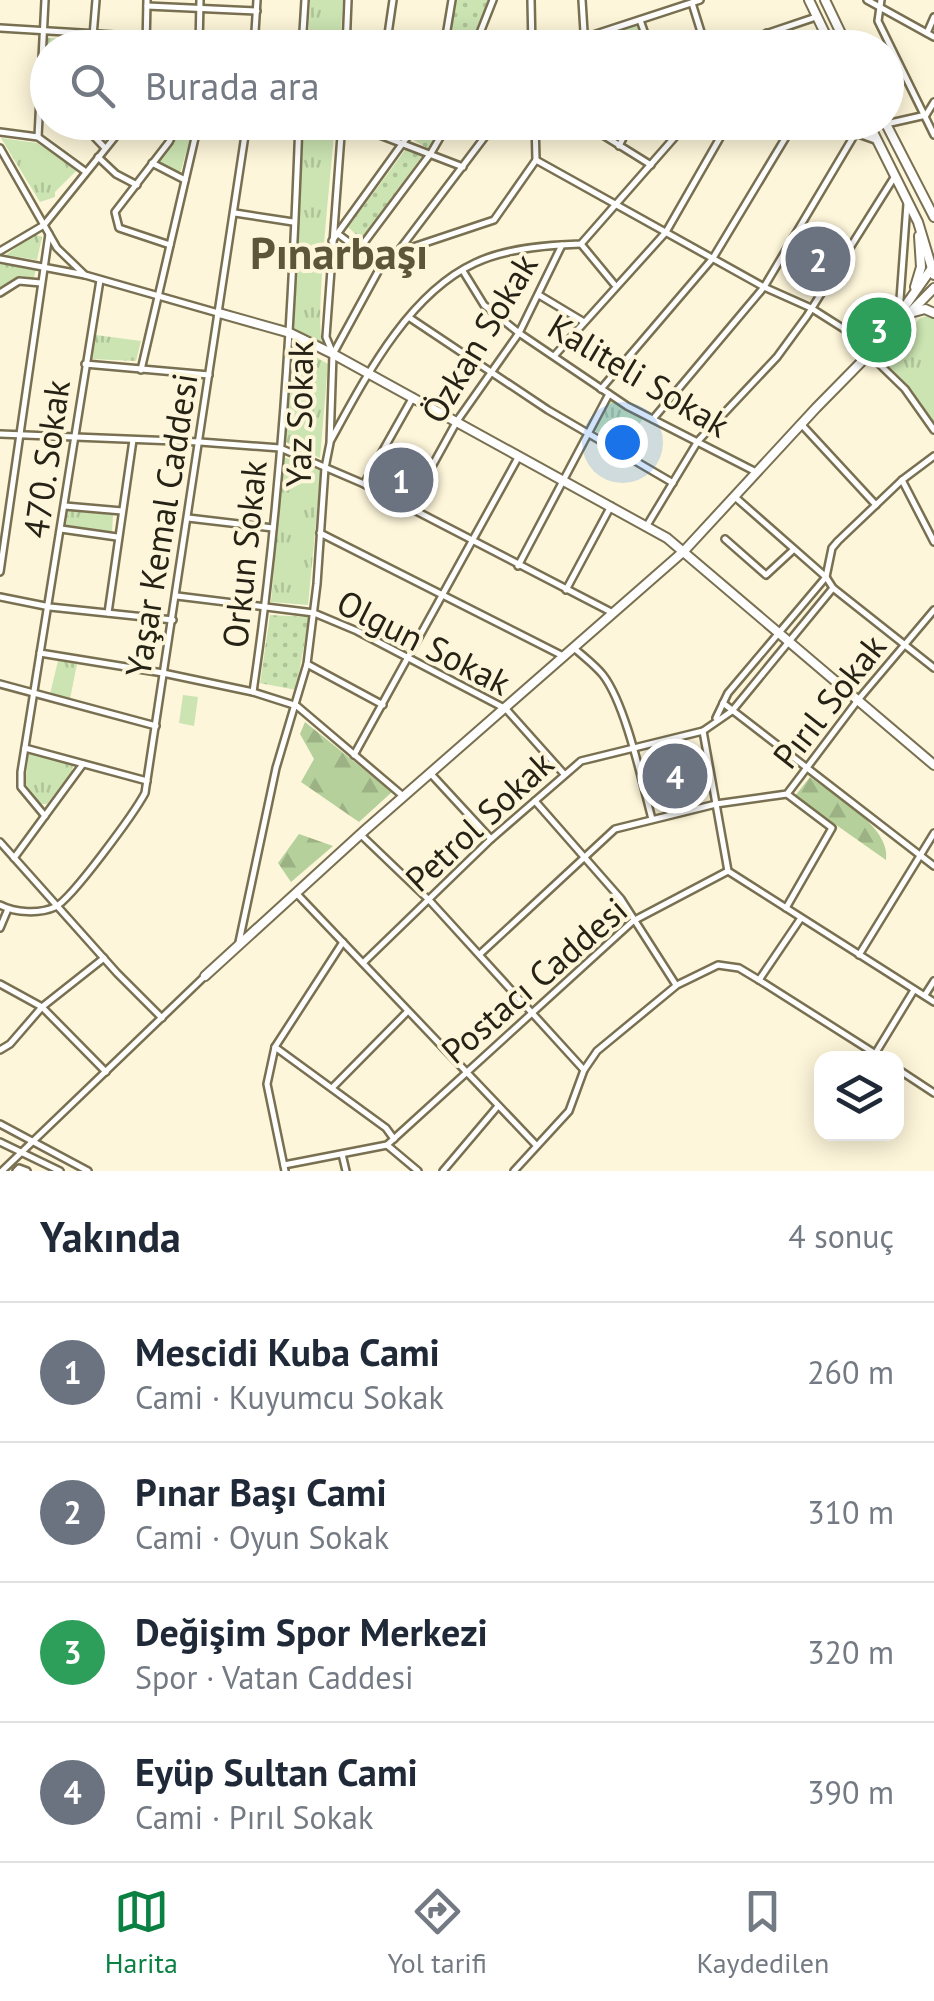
<!DOCTYPE html>
<html lang="tr">
<meta charset="utf-8">
<style>
:root{--surface:#fff;--page:#f6f6f7;--text:#1f2937;--muted:#747a83;--line:#e0e1e3;--accent:#0b8043}
body{margin:0;font-family:"PT Sans",sans-serif;background:var(--page);color:var(--text)}
.controls{position:absolute;right:30px;bottom:30px;display:grid;overflow:hidden;border-radius:20px;box-shadow:0 5px 25px #0003}
.controls button{width:90px;height:90px;display:grid;place-items:center;padding:0;border:0;border-bottom:2px solid var(--line);background:var(--surface);color:var(--text);font:50px sans-serif}
.you{position:absolute;left:622px;top:442px;width:35px;height:35px;margin:-25px;border:8px solid #fff;border-radius:50%;background:#1a73e8;box-shadow:0 0 0 15px #1a73e833}
.badge{display:grid;place-items:center;width:65px;height:65px;border-radius:50%;background:var(--accent);color:#fff;font-size:32px;font-weight:700}
.pin{position:absolute;translate:-50% -50%;border:5px solid #fff;box-shadow:0 2px 10px #0006}
.list{margin:0;padding:0;list-style:none}
h2{display:flex;justify-content:space-between;align-items:center;height:130px;margin:0;padding:0 40px;font-size:42px}
h2 small{font-size:32px;font-weight:400;color:var(--muted)}
.list li{display:grid;grid-template-columns:65px 1fr auto;gap:30px;align-items:center;box-sizing:border-box;height:140px;padding:0 40px;border-top:2px solid var(--line)}
.list b{display:block;font-size:38px;white-space:nowrap}
.list p{margin:0;font-size:32px;white-space:nowrap;color:var(--muted)}
.list em{font-size:32px;font-style:normal;color:var(--muted)}
.icon{flex:none;width:55px;height:55px;fill:none;stroke:currentColor;stroke-width:2;stroke-linecap:round;stroke-linejoin:round}
.map{position:relative;flex:none;width:934px;height:1171px;overflow:hidden}
.search{position:absolute;background:var(--surface);box-shadow:0 5px 25px #0003;left:30px;right:30px;top:30px;height:110px;display:flex;align-items:center;gap:25px;box-sizing:border-box;padding:0 35px;border-radius:55px;color:var(--muted);font-size:38px}
.sheet{height:690px;background:var(--surface)}
nav{display:flex;justify-content:space-around;align-items:center;box-sizing:border-box;height:140px;border-top:2px solid var(--line);background:var(--surface);font-size:28px;color:var(--muted)}
nav a{display:grid;justify-items:center;gap:5px}
nav .on{color:var(--accent)}
.map>svg:first-child{display:block}
</style>
<div class="map">
<svg width="934" height="1171" viewBox="0 0 934 1171">
<defs>
<pattern id="grass-dots" width="8" height="8" patternUnits="userSpaceOnUse" patternTransform="scale(2.5)"><rect width="8" height="8" fill="#cbe4b2"/><path d="M2 2h.1M6 6h.1" fill="none" stroke="#aec398" stroke-width="1.8" stroke-linecap="round"/></pattern>
<pattern id="forest-firs" width="22" height="20" patternUnits="userSpaceOnUse" patternTransform="scale(2.5)"><rect width="22" height="20" fill="#b5d09a"/><path d="M5 1l3.5 6h-7zM16 11l3.5 6h-7z" fill="#9cb284"/></pattern>
<pattern id="park-tufts" width="24" height="20" patternUnits="userSpaceOnUse" patternTransform="scale(2.5)"><rect width="24" height="20" fill="#cbe4b2"/><path d="M3 7l-1-3M5 7V3M7 7l1-3M15 17l-1-3M17 17v-4M19 17l1-3" fill="none" stroke="#aec398"/></pattern>
</defs>
<rect width="100%" height="100%" fill="#fdf6da"/>
<g fill="url(#grass-dots)">
<path d="M457 0H488L469 47H447Z"/>
<path d="M422 123H445L429 149 412 139Z"/>
<path d="M406 149 423 155 361 239 348 227Z"/>
<path d="M270 615 309 617 296 690 260 683Z"/>
</g>
<g fill="url(#forest-firs)">
<path d="M305 722 392 792 359 822 301 782 314 759 300 734Z"/>
<path d="M810 777C834 795 892 828 886 860L795 796Z"/>
<path d="M299 834 333 846 291 882 278 863Z"/>
</g>
<g fill="url(#park-tufts)">
<path d="M310 0H343L340 47H308Z"/>
<path d="M637 23 646 47H589V40Z"/>
<path d="M47 38 86 39V47L48 48 47 79Z"/>
<path d="M304 123H335C333 156 313 326 323 344L293 329Z"/>
<path d="M182 126 192 131 180 174 159 163Z"/>
<path d="M1 138 37 143 77 170 55 192V197L40 202Z"/>
<path d="M34 234 42 237 37 260 6 255Z"/>
<path d="M0 263 36 268 34 278 21 276 0 288Z"/>
<path d="M927 316 934 318V422L912 390 880 361 920 318Z"/>
<path d="M96 335 141 341 136 361 91 359Z"/>
<path d="M294 344 328 364 320 458 285 442Z"/>
<path d="M609 399 643 418 626 448 593 430Z"/>
<path d="M284 457 321 471 308 605 271 602Z"/>
<path d="M68 510 113 515 112 532 66 525Z"/>
<path d="M58 661 77 664 70 699 50 694Z"/>
<path d="M29 753 73 764 72 772 47 804H41L25 783Z"/>
</g>
<path fill="#cbe4b2" d="M183 695 198 697 194 726 179 723Z"/>
<g fill="none" stroke-linecap="round" stroke-linejoin="round">
<g stroke="#797051" stroke-width="10">
<g id="minor">
<path d="M531 0 532 48"/>
<path d="M582 0 585 48"/>
<path d="M867 0 934 37"/>
<path d="M881 0 878 21 934 135"/>
<path d="M692 3 706 48"/>
<path d="M147 6 257 11"/>
<path d="M640 20 650 48"/>
<path d="M0 28 147 37"/>
<path d="M767 33 773 48"/>
<path d="M927 33 934 17"/>
<path d="M584 38 700 0"/>
<path d="M92 48 96 0"/>
<path d="M146 48 147 0"/>
<path d="M199 48 200 0"/>
<path d="M254 48 257 0"/>
<path d="M302 48 305 0"/>
<path d="M346 48 348 0"/>
<path d="M386 48 393 0"/>
<path d="M444 48 452 0"/>
<path d="M474 48 493 0"/>
<path d="M724 48 816 17"/>
<path d="M88 122V130L105 148"/>
<path d="M188 122 246 134"/>
<path d="M346 122 463 167"/>
<path d="M590 122V127L651 165"/>
<path d="M824 122 878 141"/>
<path d="M886 124 926 115 934 102"/>
<path d="M0 132 38 137 86 172"/>
<path d="M38 137 45 0"/>
<path d="M619 146 631 122"/>
<path d="M0 148 57 248 85 275 218 313"/>
<path d="M98 157 116 174 137 185"/>
<path d="M536 160 764 287 811 308 874 348"/>
<path d="M152 163 185 180"/>
<path d="M235 213 293 222"/>
<path d="M338 234 381 266"/>
<path d="M332 241 418 122"/>
<path d="M581 244 614 284"/>
<path d="M170 245 119 228 115 212 169 142 179 122"/>
<path d="M360 248 431 153 449 122"/>
<path d="M400 249 496 122"/>
<path d="M0 251 44 225 127 122"/>
<path d="M0 259 85 275"/>
<path d="M463 271 484 305 519 333 627 406 756 472"/>
<path d="M0 293 19 281 41 283"/>
<path d="M539 295 584 322"/>
<path d="M899 313 907 204"/>
<path d="M410 318 548 410 673 483"/>
<path d="M333 354 381 266 398 252 494 220 536 160 535 122"/>
<path d="M555 355 666 232 729 122"/>
<path d="M870 355 905 389 934 430"/>
<path d="M85 364 209 375"/>
<path d="M141 370 198 125"/>
<path d="M601 389 713 258 795 122"/>
<path d="M653 419 764 287 855 134"/>
<path d="M802 425 876 505"/>
<path d="M0 434 200 442 280 448 364 484 611 612"/>
<path d="M331 440C365 378 408 294 475 263 506 248 548 245 581 244L688 122"/>
<path d="M902 480 934 542"/>
<path d="M364 484 413 397"/>
<path d="M735 497 826 577 833 588 934 668"/>
<path d="M65 506 122 511"/>
<path d="M409 508 457 421 519 333 562 245"/>
<path d="M188 518 273 528"/>
<path d="M646 527 698 441 777 357 807 316 895 176"/>
<path d="M61 529 117 537"/>
<path d="M320 533 563 656"/>
<path d="M725 539 766 575 792 551"/>
<path d="M518 566 609 394"/>
<path d="M0 572 49 234"/>
<path d="M566 590 611 506"/>
<path d="M177 596 314 613 357 631 506 709 564 774"/>
<path d="M0 597 50 607 173 620"/>
<path d="M108 613 133 440"/>
<path d="M574 648C584 657 595 665 603 675 626 705 642 782 652 819"/>
<path d="M40 653 163 673 253 692 297 706 403 796"/>
<path d="M307 664 383 705"/>
<path d="M0 684 156 726"/>
<path d="M253 692C281 504 292 312 299 122"/>
<path d="M723 703 934 866"/>
<path d="M716 718 728 693 826 577 832 548 838 541 902 480 934 456"/>
<path d="M703 731 728 871 934 1002"/>
<path d="M25 748 147 781"/>
<path d="M354 755 519 456"/>
<path d="M431 774 491 839"/>
<path d="M535 801 621 899 676 985"/>
<path d="M45 816 21 787V772L100 280"/>
<path d="M360 834 430 901 584 1070"/>
<path d="M0 842 117 973 162 1018"/>
<path d="M14 858 83 764"/>
<path d="M297 894 536 1145"/>
<path d="M0 905C15 913 40 914 55 907 71 900 135 812 145 793L247 122"/>
<path d="M786 908 832 828 787 794"/>
<path d="M0 928 8 909"/>
<path d="M239 942 276 768 307 664 317 584 325 468 330 443 333 354 326 337 342 122"/>
<path d="M343 942 275 1047 386 1128 394 1139"/>
<path d="M480 954 615 829 716 804 787 794 858 700 934 610"/>
<path d="M859 955 934 833"/>
<path d="M363 963 491 839 581 761 703 731 732 711 833 588"/>
<path d="M759 980 801 918"/>
<path d="M0 984 42 1007 106 1072"/>
<path d="M925 995 934 981"/>
<path d="M275 1047 267 1084 285 1171"/>
<path d="M0 1050 10 1044 42 1007 104 958"/>
<path d="M875 1054 914 990"/>
<path d="M896 1068 934 1093"/>
<path d="M332 1088 407 1012"/>
<path d="M0 1124 88 1171"/>
<path d="M0 1142 60 1171"/>
<path d="M387 1145 418 1171"/>
<path d="M342 1154 346 1171"/>
<path d="M284 1165 387 1145 633 921 728 871"/>
<path d="M2 1171 205 976"/>
<path d="M16 1171 19 1168 27 1171"/>
<path d="M443 1171 498 1106"/>
<path d="M514 1171 569 1111 584 1070 597 1051 677 985 718 965 739 968 759 980 882 1058"/>
</g>
</g>
<g stroke="#797051" stroke-width="12">
<g id="major">
<path d="M809 0 832 48"/>
<path d="M825 0 848 48"/>
<path d="M868 122 918 222 934 275"/>
<path d="M885 122 934 217"/>
<path d="M915 287 921 267 919 236"/>
<path d="M914 312 925 309 934 313"/>
<path d="M219 313 290 333 333 354 667 538 934 765"/>
<path d="M891 326 932 268"/>
<path d="M205 976 364 831 684 551 816 408 934 288"/>
</g>
</g>
<use href="#minor" stroke="#fff" stroke-width="5"/>
<use href="#major" stroke="#fff" stroke-width="8"/>
</g>
<g text-anchor="middle" dominant-baseline="central" stroke-width="8" stroke-linejoin="round" paint-order="stroke">
<g font-size="35" fill="#262316" stroke="#fdf6da">
<text transform="translate(479 338) rotate(-59)">Özkan Sokak</text>
<text transform="translate(639 375) rotate(31)">Kaliteli Sokak</text>
<text transform="translate(299 414) rotate(-89)">Yaz Sokak</text>
<text transform="translate(46 459) rotate(-82)">470. Sokak</text>
<text transform="translate(161 525) rotate(-81)">Yaşar Kemal Caddesi</text>
<text transform="translate(244 554) rotate(-84)">Orkun Sokak</text>
<text transform="translate(424 642) rotate(27)">Olgun Sokak</text>
<text transform="translate(829 701) rotate(-52)">Pırıl Sokak</text>
<text transform="translate(479 821) rotate(-43)">Petrol Sokak</text>
<text transform="translate(534 980) rotate(-41)">Postacı Caddesi</text>
</g>
<g font-size="45" font-weight="bold" fill="#5e5638" stroke="#fdf6da">
<text x="339" y="252">Pınarbaşı</text>
</g>
</g>
</svg>
<div class="controls">
<button><svg class="icon" aria-label="layers" viewBox="0 0 24 24"><path d="M12 4l9 5-9 5-9-5zM3 14l9 5 9-5"/></svg></button>
</div>
<div class="you"></div>
<div class="pin badge" style="left:401px;top:480px;background:#6b7280">1</div>
<div class="pin badge" style="left:818px;top:259px;background:#6b7280">2</div>
<div class="pin badge" style="left:879px;top:330px;background:#2e9e5b">3</div>
<div class="pin badge" style="left:675px;top:776px;background:#6b7280">4</div>
<div class="search"><svg class="icon" aria-label="search" viewBox="0 0 24 24"><circle cx="10" cy="10" r="6"/><path d="M15 15l6 6"/></svg>Burada ara</div>
</div>
<section class="sheet">
<h2>Yakında<small>4 sonuç</small></h2>
<ul class="list">
<li><span class="badge" style="background:#6b7280">1</span><div><b>Mescidi Kuba Cami</b><p>Cami · Kuyumcu Sokak</p></div><em>260 m</em></li>
<li><span class="badge" style="background:#6b7280">2</span><div><b>Pınar Başı Cami</b><p>Cami · Oyun Sokak</p></div><em>310 m</em></li>
<li><span class="badge" style="background:#2e9e5b">3</span><div><b>Değişim Spor Merkezi</b><p>Spor · Vatan Caddesi</p></div><em>320 m</em></li>
<li><span class="badge" style="background:#6b7280">4</span><div><b>Eyüp Sultan Cami</b><p>Cami · Pırıl Sokak</p></div><em>390 m</em></li>
</ul>
</section>
<nav>
<a class="on"><svg class="icon" aria-label="map" viewBox="0 0 24 24"><path d="M3 6l6-2 6 2 6-2v14l-6 2-6-2-6 2zM9 4v14M15 6v14"/></svg>Harita</a>
<a><svg class="icon" aria-label="directions" viewBox="0 0 24 24"><path d="M12 3l9 9-9 9-9-9zM9 14v-3h6M13 9l2 2-2 2"/></svg>Yol tarifi</a>
<a><svg class="icon" aria-label="saved" viewBox="0 0 24 24"><path d="M7 4h10v16l-5-4-5 4z"/></svg>Kaydedilen</a>
</nav>
